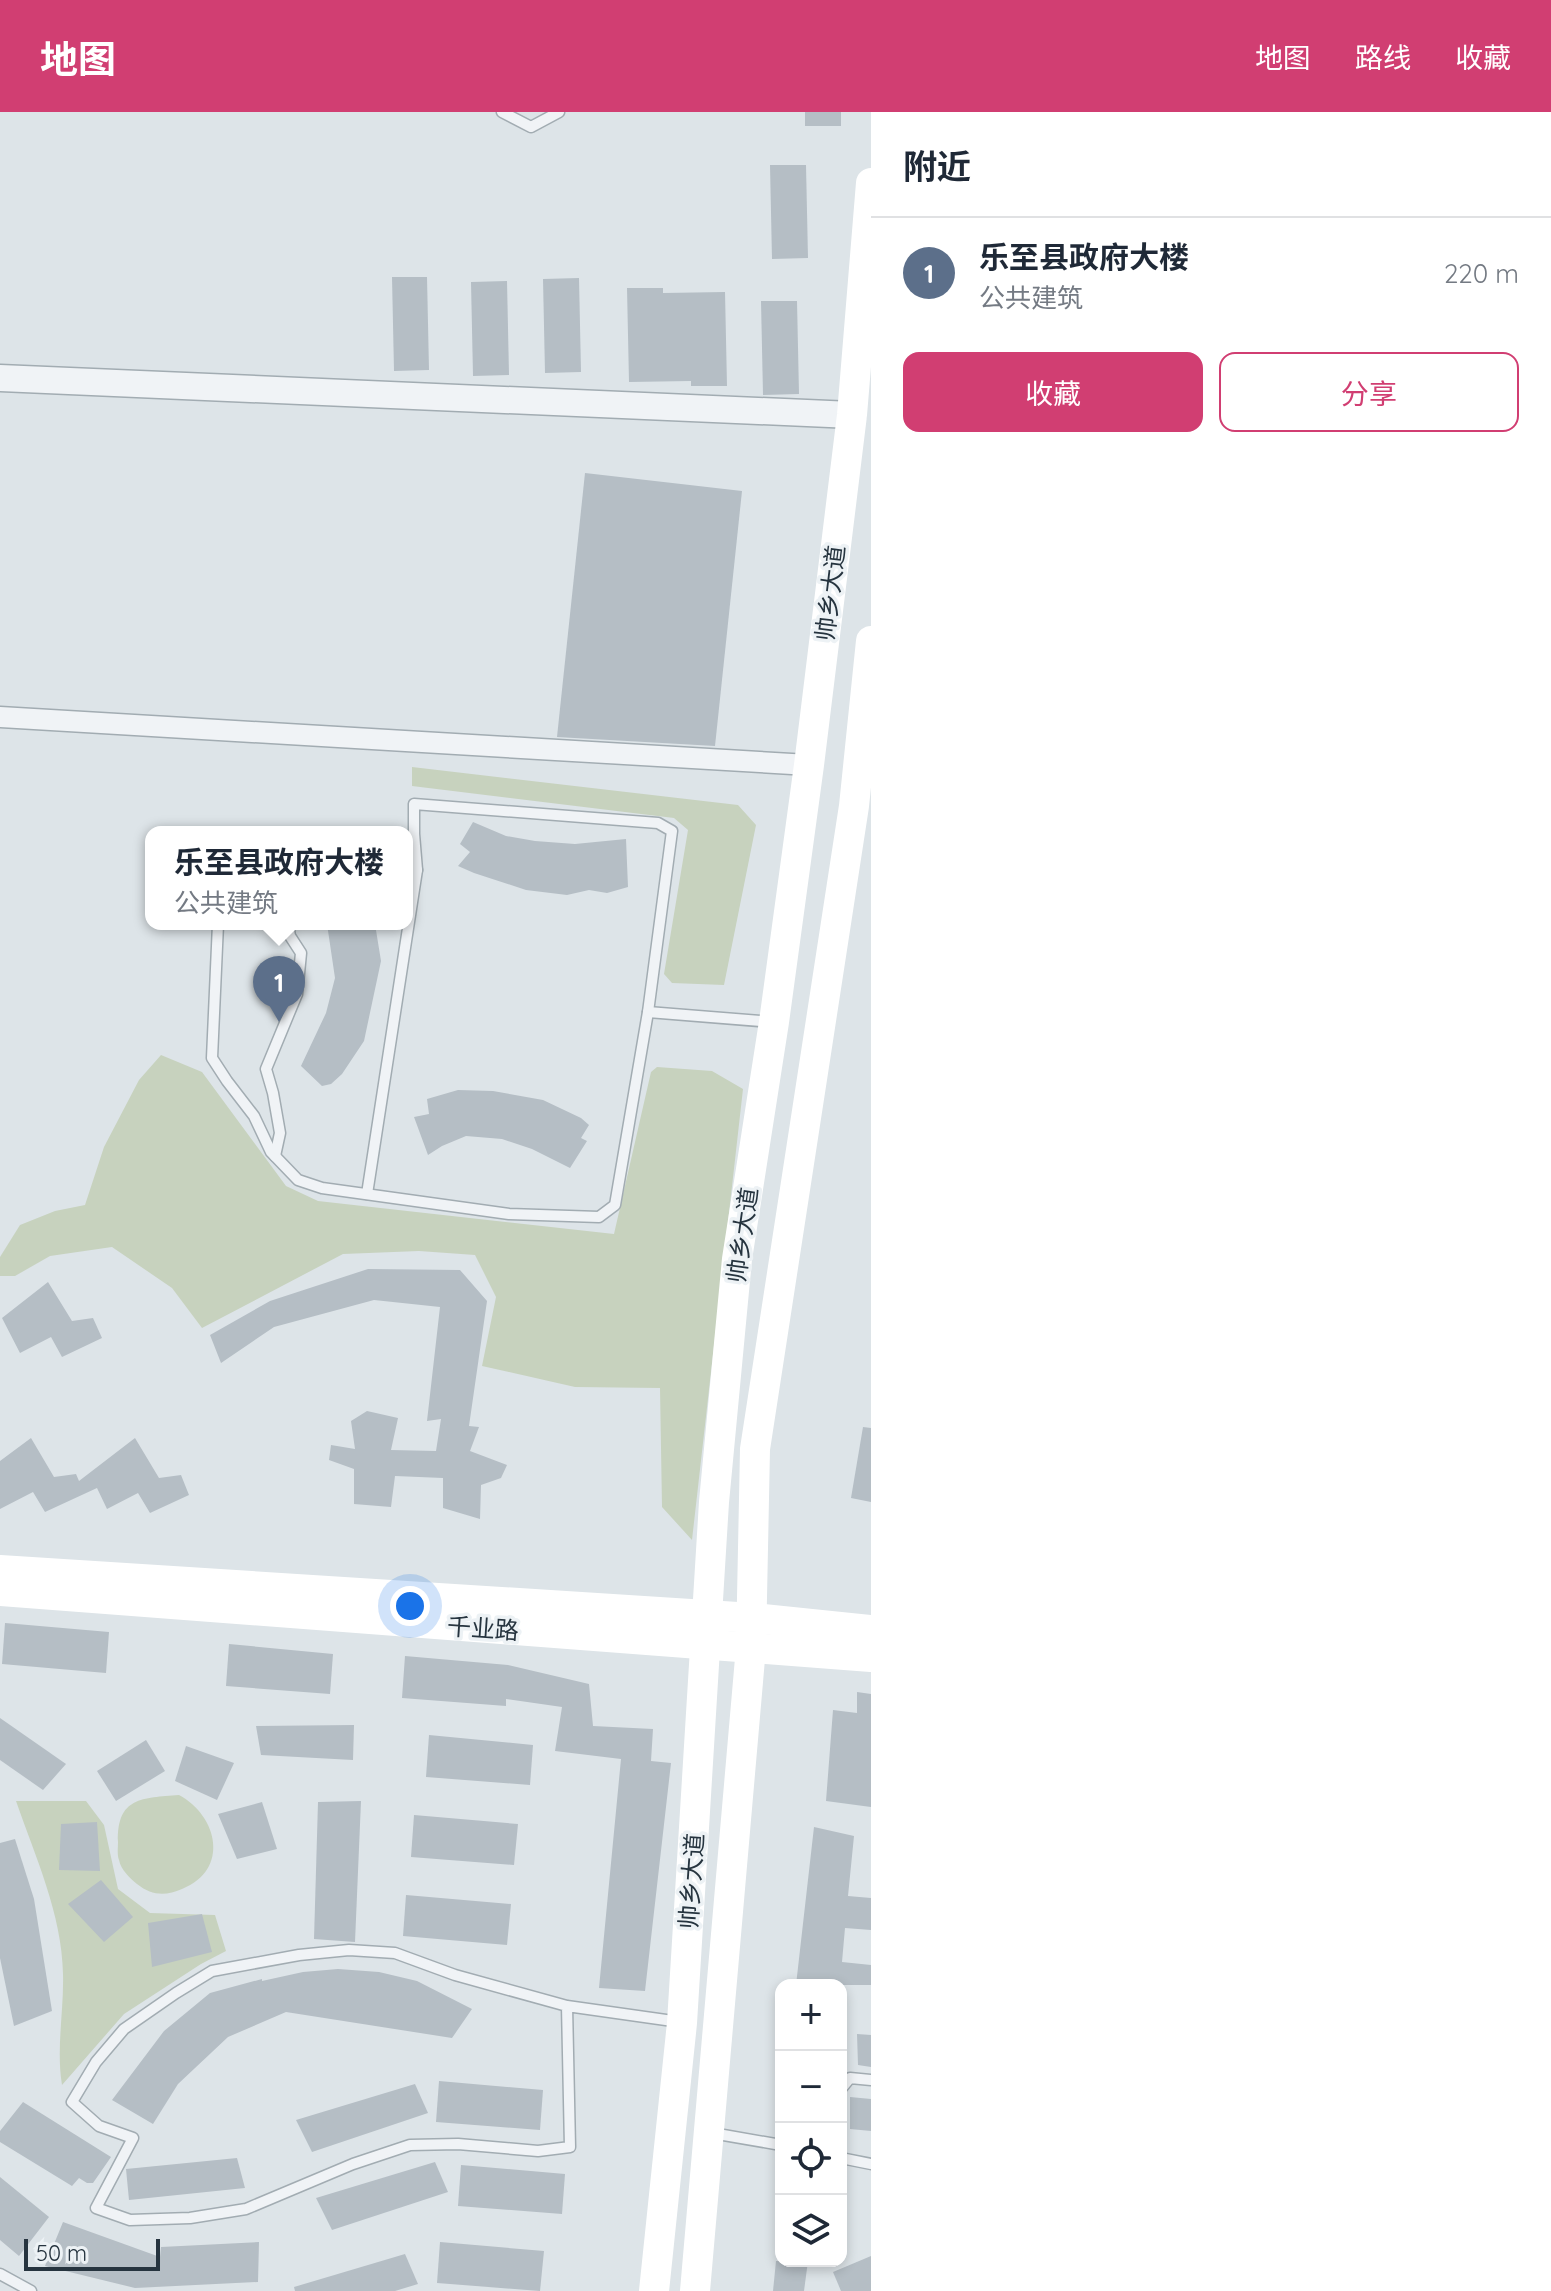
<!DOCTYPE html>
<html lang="zh">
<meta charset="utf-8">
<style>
:root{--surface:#fff;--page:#f2f2f3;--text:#1f2937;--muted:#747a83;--line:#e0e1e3;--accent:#d13e72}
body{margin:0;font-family:Quicksand,"Noto Sans SC",sans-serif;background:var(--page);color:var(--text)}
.controls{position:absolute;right:24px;bottom:24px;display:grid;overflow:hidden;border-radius:16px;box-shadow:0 4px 12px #0003}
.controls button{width:72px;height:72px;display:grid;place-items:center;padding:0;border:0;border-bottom:2px solid var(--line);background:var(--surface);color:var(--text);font:40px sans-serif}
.scale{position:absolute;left:24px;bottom:20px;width:136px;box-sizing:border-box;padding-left:8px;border:4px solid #26343f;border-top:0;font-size:22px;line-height:28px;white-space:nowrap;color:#26343f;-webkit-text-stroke:6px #edf2f5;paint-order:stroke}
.you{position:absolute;left:410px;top:1494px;width:28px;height:28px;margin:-20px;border:6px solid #fff;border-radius:50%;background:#1a73e8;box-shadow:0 0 0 12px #1a73e833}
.badge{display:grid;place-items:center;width:52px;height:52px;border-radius:50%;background:var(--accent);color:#fff;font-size:26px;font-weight:700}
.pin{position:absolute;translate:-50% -66px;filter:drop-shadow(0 2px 4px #0008)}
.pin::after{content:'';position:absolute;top:42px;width:28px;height:24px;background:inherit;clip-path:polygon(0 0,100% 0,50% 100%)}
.popup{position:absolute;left:145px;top:714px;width:268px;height:104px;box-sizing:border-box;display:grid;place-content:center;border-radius:16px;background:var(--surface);filter:drop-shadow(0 2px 6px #0005);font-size:26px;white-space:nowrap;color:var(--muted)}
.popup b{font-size:30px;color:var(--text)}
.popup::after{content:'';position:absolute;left:50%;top:100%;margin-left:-16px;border:16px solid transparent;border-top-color:var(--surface)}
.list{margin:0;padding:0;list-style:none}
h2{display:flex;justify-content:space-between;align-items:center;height:104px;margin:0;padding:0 32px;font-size:34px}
h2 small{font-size:26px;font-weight:400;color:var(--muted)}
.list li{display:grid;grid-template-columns:52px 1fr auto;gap:24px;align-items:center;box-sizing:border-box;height:112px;padding:0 32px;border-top:2px solid var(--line)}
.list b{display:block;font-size:30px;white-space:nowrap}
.list p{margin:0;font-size:26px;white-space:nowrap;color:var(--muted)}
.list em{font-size:26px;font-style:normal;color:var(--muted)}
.actions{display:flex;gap:16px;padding:24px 32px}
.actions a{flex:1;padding:18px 0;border:2px solid var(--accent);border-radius:16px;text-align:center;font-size:28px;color:var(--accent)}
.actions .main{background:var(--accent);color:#fff}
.icon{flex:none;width:44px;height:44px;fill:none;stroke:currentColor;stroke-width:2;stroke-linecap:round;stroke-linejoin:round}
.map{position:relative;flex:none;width:871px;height:2179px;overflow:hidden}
header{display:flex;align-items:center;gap:48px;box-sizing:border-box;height:112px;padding:0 40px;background:var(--accent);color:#fff}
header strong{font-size:38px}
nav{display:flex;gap:44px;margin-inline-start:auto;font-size:28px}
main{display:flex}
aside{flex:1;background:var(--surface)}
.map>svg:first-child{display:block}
</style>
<header>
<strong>地图</strong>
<nav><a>地图</a><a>路线</a><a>收藏</a></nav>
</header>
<main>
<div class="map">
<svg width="871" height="2179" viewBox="0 0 871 2179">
<rect width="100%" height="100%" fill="#dde4e8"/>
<g fill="#c7d2be">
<path d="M412 655 738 693 756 713 724 873 672 871 664 862 688 718 674 706 412 674Z"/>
<path d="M161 943 202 960 286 1074 318 1089 614 1122 651 960 657 955 712 959 743 977 692 1428 662 1395 660 1276 575 1275 482 1254 496 1185 475 1143 419 1139 343 1142 202 1216 172 1176 112 1135 50 1144 15 1164H0V1145L20 1113 55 1099 85 1093 104 1035 139 968Z"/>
<path d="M179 1683C218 1704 230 1758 182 1777 166 1784 152 1784 137 1772 130 1766 121 1758 119 1748 117 1743 118 1735 118 1730 117 1685 142 1686 179 1683Z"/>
<path d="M16 1689H86L104 1713 118 1777 150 1801 215 1803 226 1839 201 1852 124 1902 62 1973C56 1936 64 1899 63 1862 62 1802 35 1744 16 1689Z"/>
</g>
<g fill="#b5bec5">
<rect x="805" y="0" width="36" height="14"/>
<path d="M770 53H806L808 146 772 147Z"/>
<path d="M392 165H427L429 258 394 259Z"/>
<path d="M579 166 581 260 545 261 543 167Z"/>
<path d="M507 169 509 263 473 264 471 170Z"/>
<path d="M627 176H663V181L725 180 727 274H691V269L629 270Z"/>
<path d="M761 189H797L799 282 763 283Z"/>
<path d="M585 361 742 379 715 634 557 625Z"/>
<path d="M473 710 506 724 535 729 575 732 626 727 628 775 607 781 589 778 567 783 526 778 474 761 458 754 470 740 460 732Z"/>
<path d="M327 812H375L381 849 364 929 342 962 331 972 322 974 301 954 326 901 335 866Z"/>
<path d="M458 978 493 979 543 988 581 1006 589 1013 581 1026 587 1029 570 1056 532 1037 502 1027 466 1024 442 1034 428 1043 414 1005 429 1002 427 987Z"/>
<path d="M368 1157 460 1158 487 1189 469 1314 479 1315 470 1339 507 1353 501 1366 481 1373 480 1407 443 1396V1366L395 1364 391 1395 354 1392V1357L329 1348 331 1333 355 1337 351 1309 367 1299 398 1306 391 1338 436 1339 441 1307 427 1309 440 1195 374 1188 274 1215 221 1251 210 1223 270 1189Z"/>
<path d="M48 1170 72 1209 93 1206 102 1226 62 1245 51 1225 20 1241 2 1206Z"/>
<path d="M863 1315 871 1316V1390L851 1386Z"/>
<path d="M31 1326 54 1365 76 1362 79 1369 135 1326 159 1366 181 1363 189 1383 150 1401 138 1381 107 1397 97 1376 45 1400 33 1380 0 1397V1349Z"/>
<path d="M5 1511 109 1520 106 1561 2 1552Z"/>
<path d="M229 1532 333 1542 330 1582 226 1574Z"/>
<path d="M405 1544 508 1553 589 1572 593 1614 653 1617 651 1649 671 1651 645 1879 599 1876 621 1647 555 1639 562 1595 506 1587V1594L402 1586Z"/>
<path d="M857 1580 871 1582V1695L826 1689 833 1598 857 1601Z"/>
<path d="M0 1606 66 1652 43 1678 0 1648Z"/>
<path d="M354 1613 353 1648 261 1643 256 1614Z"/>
<path d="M429 1623 533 1633 530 1673 426 1665Z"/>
<path d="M146 1628 165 1659 116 1689 97 1659Z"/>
<path d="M186 1634 234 1651 217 1688 175 1669Z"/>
<path d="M361 1689 355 1830 314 1827 318 1690Z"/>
<path d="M262 1690 277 1737 237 1747 218 1702Z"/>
<path d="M414 1703 518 1712 514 1753 411 1745Z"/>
<path d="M97 1710 100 1759 59 1758 61 1712Z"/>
<path d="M814 1715 854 1724 848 1784 871 1786V1818L845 1816 842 1850 871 1853V1873H796Z"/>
<path d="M15 1727 34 1787 52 1899 14 1914 0 1846V1731Z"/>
<path d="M101 1768 133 1805 104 1830 68 1792Z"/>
<path d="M406 1783 511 1792 507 1833 403 1824Z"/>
<path d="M202 1802 212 1840 152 1855 148 1811Z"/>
<path d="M338 1857 379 1860 417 1869 472 1897 452 1926 286 1900 228 1925 178 1972 153 2012 112 1988 164 1919 210 1881 262 1867V1869L303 1860Z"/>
<path d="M857 1922 871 1923V1955L858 1953Z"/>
<path d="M439 1969 543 1978 540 2018 436 2010Z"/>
<path d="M415 1972 428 2001 312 2040 296 2008Z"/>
<path d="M850 1985 871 1987V2019L850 2017Z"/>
<path d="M23 1990 111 2045 93 2071H87L79 2066 72 2074 0 2030V2019Z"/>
<path d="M237 2046 245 2076 129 2088 126 2057Z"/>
<path d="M435 2050 448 2080 332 2118 316 2086Z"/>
<path d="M461 2053 565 2062 562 2102 458 2094Z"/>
<path d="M0 2065 49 2105 19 2144 0 2128Z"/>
<path d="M63 2110 160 2145 161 2135 259 2130 258 2170 135 2176 45 2154Z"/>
<path d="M440 2130 544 2139 540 2179 437 2171Z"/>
<path d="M405 2142 418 2172 395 2179H295L294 2175Z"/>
<path d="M871 2144V2179H841L833 2160Z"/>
<path d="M776 2149H808L804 2179H773Z"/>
</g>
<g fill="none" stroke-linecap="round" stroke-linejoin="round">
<g stroke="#a2acb2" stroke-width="13">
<g id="service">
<path d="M502 0 531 15 559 0"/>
<path d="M218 812 212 946 227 969 254 1004 271 1040 298 1068 322 1076 509 1102 599 1105 615 1093 648 900 672 719 658 711 414 692V722L417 758 407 757"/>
<path d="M648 900 772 910"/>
<path d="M275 1044 280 1021 273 981 266 957 297 882 301 841 290 824 288 812"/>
<path d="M367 1082 417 758"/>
<path d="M567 1894 570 2035 538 2039 458 2032 410 2033 353 2052 246 2097 190 2106 130 2108 96 2096 133 2026 99 2014 72 1990 96 1950 124 1917 176 1881 212 1859 299 1843 349 1838 395 1841 455 1863 567 1894 680 1910"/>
<path d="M841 1977 850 1966 871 1968"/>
<path d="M712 2021 781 2033"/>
<path d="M841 2046 871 2052"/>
<path d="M0 2162 31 2179"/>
</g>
</g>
<g stroke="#a2acb2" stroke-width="23">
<path id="minor" d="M0 605 809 653"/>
</g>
<g stroke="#a2acb2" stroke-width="29">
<path id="tertiary" d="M0 266 852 303"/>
</g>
<use href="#service" stroke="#f0f3f6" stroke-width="10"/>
<use href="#minor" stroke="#f0f3f6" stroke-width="20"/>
<use href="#tertiary" stroke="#f0f3f6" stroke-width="26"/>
<g stroke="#fff" stroke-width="30">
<path d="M0 1458 753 1506 871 1518"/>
<path d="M0 1479 871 1545"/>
<path d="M654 2179 682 1911 714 1390 737 1147 774 910 809 653 852 303 871 71"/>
<path d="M695 2179 751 1535 755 1337 854 694 871 529"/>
</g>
</g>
<g text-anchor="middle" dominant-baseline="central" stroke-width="7" stroke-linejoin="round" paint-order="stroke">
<g font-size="24" fill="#26343f" stroke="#edf2f5">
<text transform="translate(830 481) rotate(-83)">帅乡大道</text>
<text transform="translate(742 1123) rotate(-82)">帅乡大道</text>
<text transform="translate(483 1516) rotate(4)">千业路</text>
<text transform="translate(691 1769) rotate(-86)">帅乡大道</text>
</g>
</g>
</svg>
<div class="controls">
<button>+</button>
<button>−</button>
<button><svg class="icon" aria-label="locate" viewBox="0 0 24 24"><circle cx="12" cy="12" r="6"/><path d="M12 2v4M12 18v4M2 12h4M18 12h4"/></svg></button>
<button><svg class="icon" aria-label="layers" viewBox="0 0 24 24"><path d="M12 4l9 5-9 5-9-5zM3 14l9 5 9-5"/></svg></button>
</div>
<div class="scale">50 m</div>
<div class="you"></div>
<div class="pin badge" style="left:279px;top:910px;background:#5c6f8a">1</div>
<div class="popup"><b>乐至县政府大楼</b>公共建筑</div>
</div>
<aside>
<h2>附近<small></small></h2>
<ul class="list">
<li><span class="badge" style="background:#5c6f8a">1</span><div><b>乐至县政府大楼</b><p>公共建筑</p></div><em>220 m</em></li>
</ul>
<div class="actions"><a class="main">收藏</a><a>分享</a></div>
</aside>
</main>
